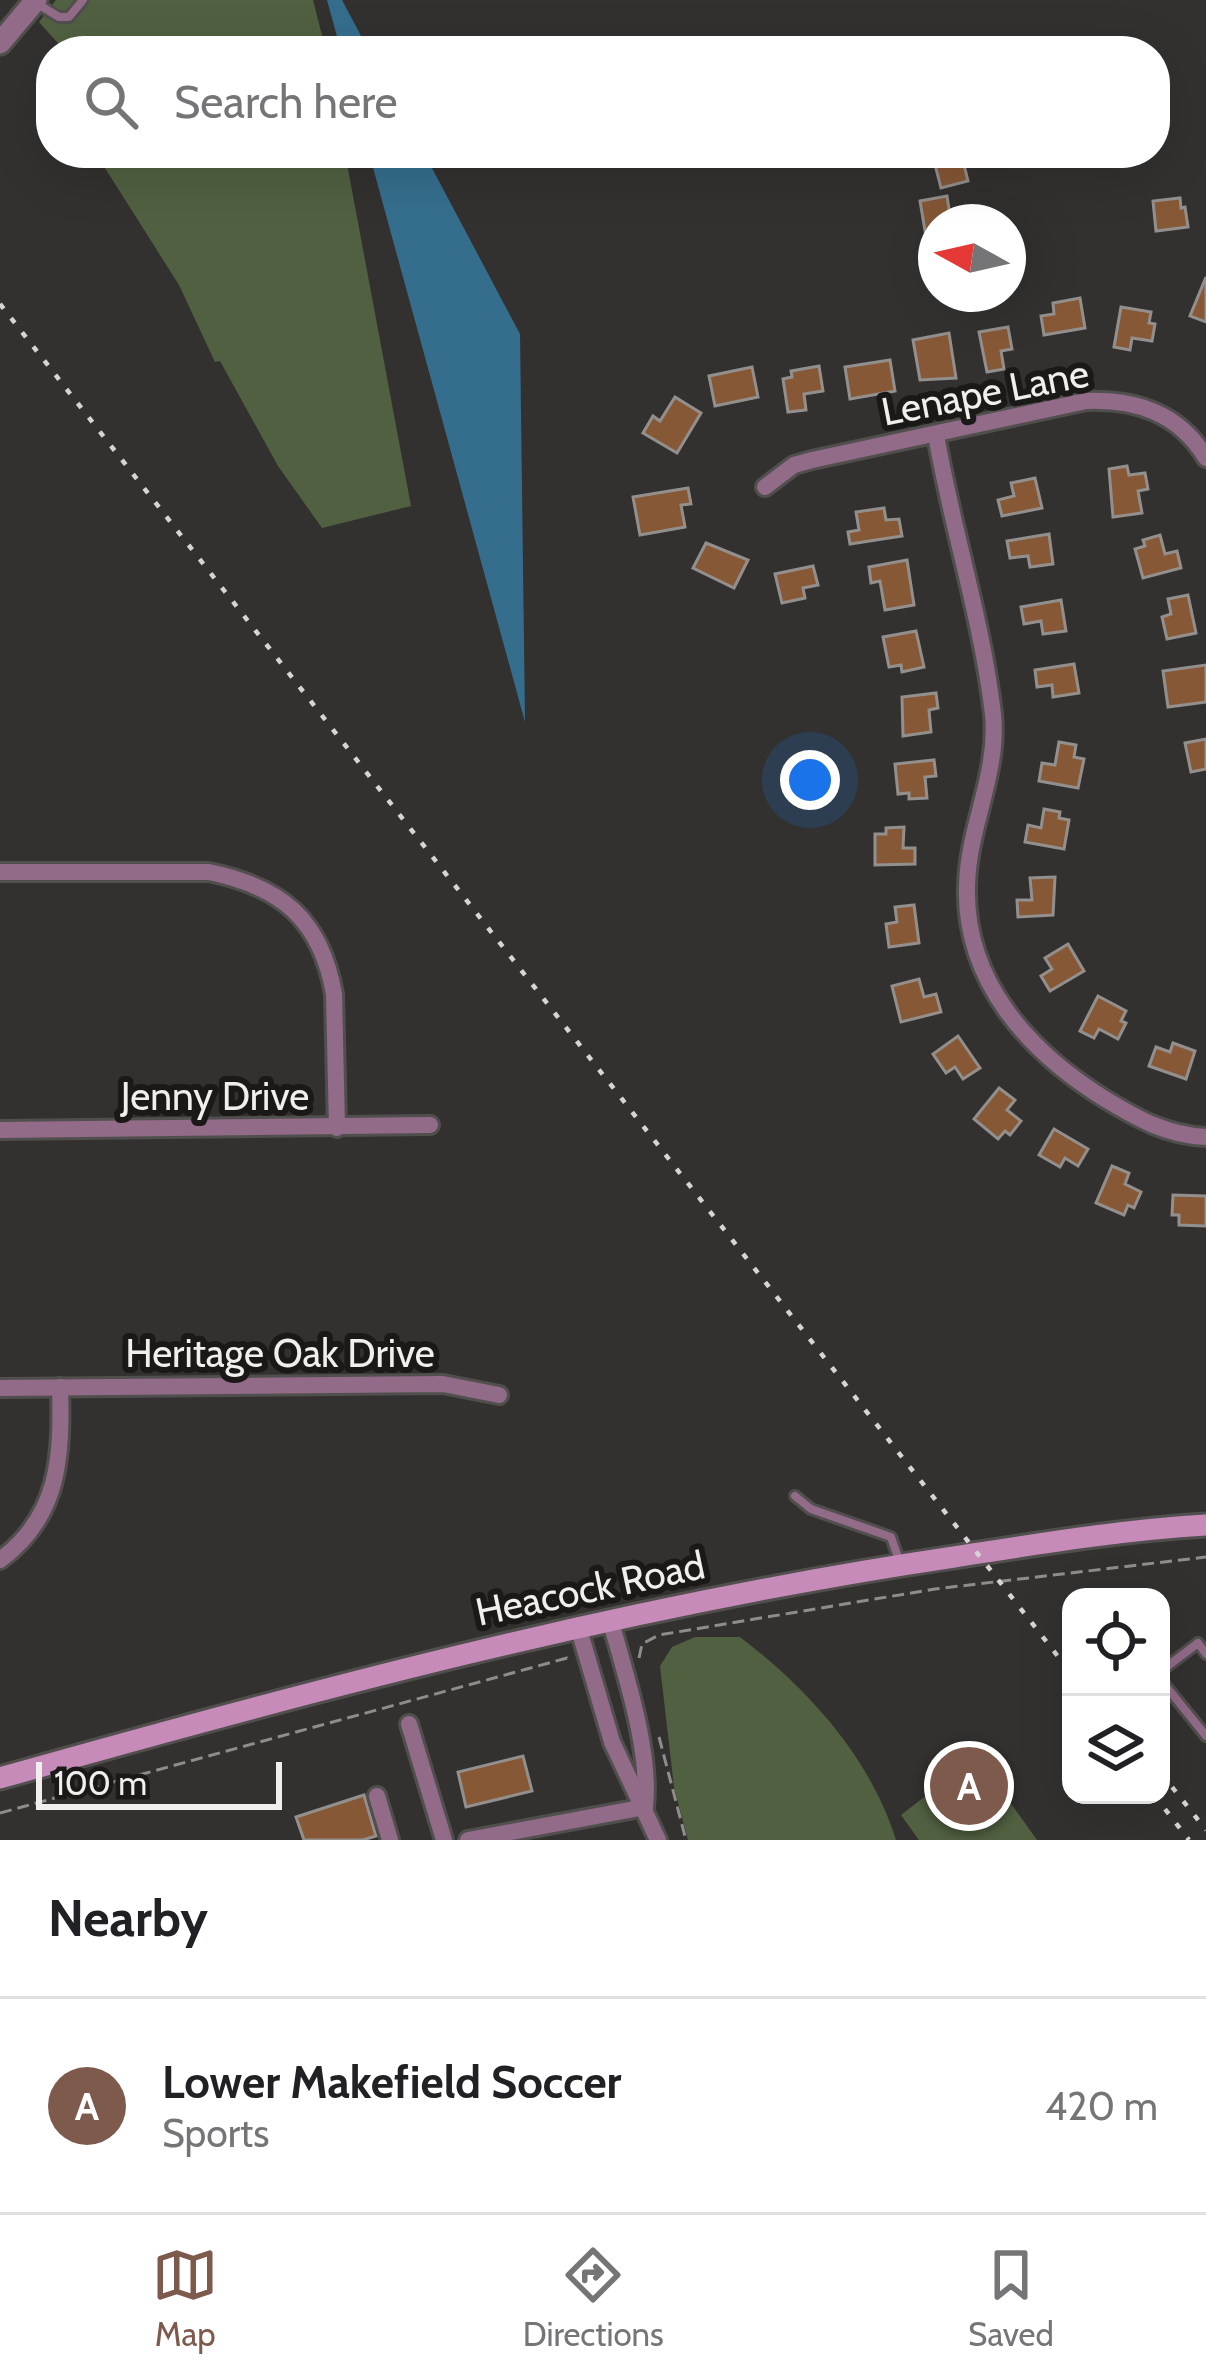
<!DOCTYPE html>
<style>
:root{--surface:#fff;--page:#f6f6f6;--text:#202124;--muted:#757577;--line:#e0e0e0;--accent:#7e5a4d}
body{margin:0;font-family:Cabin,sans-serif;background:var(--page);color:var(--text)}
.controls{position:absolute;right:36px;bottom:36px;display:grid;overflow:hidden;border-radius:24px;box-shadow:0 12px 48px #0002}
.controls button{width:108px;height:108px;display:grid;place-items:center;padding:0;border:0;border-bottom:3px solid var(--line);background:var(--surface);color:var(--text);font:60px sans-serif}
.compass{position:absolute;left:918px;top:204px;width:108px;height:108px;border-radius:50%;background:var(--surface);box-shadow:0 12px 48px #0002;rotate:278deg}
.scale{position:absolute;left:36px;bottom:30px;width:246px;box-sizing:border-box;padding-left:12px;border:6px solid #f0efed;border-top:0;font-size:33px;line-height:42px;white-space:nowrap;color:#f0efed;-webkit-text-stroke:9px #1a1918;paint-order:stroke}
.you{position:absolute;left:810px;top:780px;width:42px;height:42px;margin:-30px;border:9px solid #fff;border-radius:50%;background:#1a73e8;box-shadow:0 0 0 18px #1a73e833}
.badge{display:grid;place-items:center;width:78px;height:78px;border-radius:50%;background:var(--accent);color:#fff;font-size:39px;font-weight:700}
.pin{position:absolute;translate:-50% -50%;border:6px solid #fff;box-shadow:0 3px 12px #0006}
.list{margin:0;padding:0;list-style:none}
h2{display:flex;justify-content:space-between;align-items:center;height:156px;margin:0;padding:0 48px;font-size:51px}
h2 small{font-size:39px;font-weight:400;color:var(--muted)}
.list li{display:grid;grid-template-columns:78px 1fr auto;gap:36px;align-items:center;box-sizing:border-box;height:216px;padding:0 48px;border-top:3px solid var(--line)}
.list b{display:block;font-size:45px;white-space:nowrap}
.list p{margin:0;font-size:39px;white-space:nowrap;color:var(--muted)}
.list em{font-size:39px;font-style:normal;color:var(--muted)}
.icon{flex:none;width:66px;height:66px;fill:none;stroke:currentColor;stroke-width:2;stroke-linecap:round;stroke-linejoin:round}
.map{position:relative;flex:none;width:1206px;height:1840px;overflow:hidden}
.search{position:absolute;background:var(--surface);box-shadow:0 12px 48px #0002;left:36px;right:36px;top:36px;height:132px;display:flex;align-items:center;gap:30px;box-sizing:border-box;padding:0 42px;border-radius:48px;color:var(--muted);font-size:45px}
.sheet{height:372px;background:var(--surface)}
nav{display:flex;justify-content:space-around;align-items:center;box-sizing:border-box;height:168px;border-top:3px solid var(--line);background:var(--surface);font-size:33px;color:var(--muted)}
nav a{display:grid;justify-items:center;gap:6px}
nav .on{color:var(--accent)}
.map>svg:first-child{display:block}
</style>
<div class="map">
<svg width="1206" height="1840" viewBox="0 0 1206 1840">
<rect width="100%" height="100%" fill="#33312f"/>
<g fill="#516041">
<path d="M56 0H313L326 51H65L39 22Z"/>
<path d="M100 153H345L411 506 322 528 278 466 220 361 215 362 179 285 98 157Z"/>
<path d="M695 1637H740C808 1689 870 1757 896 1840H688L674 1787 660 1666 672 1647Z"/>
<path d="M977 1756 1037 1840H919L901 1815Z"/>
</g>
<g fill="#356e8d">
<path d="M327 0H342L369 51H341Z"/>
<path d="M369 153H424L520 334 525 722Z"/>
</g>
<g fill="#865836" stroke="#928f8d" stroke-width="3">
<path d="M932 153H961L968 181 941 188Z"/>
<path d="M947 196 951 222H936V253L929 254 920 201Z"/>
<path d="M1180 198 1181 208 1185 207 1188 227 1156 231 1153 201Z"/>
<path d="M1206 277V322L1190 316Z"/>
<path d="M1080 298 1085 328 1044 335 1041 316 1054 314 1053 303Z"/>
<path d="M1121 307 1151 312 1149 323 1155 324 1152 341 1132 338 1130 350 1114 347Z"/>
<path d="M1008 327 1012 349 1001 351 1004 369 987 372 979 332Z"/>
<path d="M949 333 956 378 920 380 913 340Z"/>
<path d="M890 360 895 391 850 399 845 367Z"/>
<path d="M819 366 823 391 804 394 806 410 788 412 783 379 792 377 791 371Z"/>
<path d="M752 367 758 397 715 406 709 376Z"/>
<path d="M675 397 701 413 677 453 643 433 653 416 660 421Z"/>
<path d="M1127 466 1129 475 1145 473 1148 489 1138 491 1142 513 1113 517 1109 469Z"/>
<path d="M1035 478 1042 508 1002 516 998 500 1014 496 1011 483Z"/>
<path d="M688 488 691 504 681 505 685 527 640 535 633 497Z"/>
<path d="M884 508 886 520 899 519 902 536 850 544 848 532 859 530 856 512Z"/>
<path d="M1049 534 1053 564 1030 567 1028 556 1010 558 1007 541Z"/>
<path d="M1160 535 1165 554 1177 551 1181 568 1143 578 1135 549 1145 546 1143 540Z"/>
<path d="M706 543 748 560 734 588 693 568Z"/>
<path d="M907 560 914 605 885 610 880 581 871 583 869 567Z"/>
<path d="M813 566 818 585 803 588 805 598 782 603 775 574Z"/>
<path d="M1188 595 1196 633 1167 639 1162 617 1171 614 1168 599Z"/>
<path d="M1061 600 1066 631 1043 634 1041 621 1024 624 1021 607Z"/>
<path d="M916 631 924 667 902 672 901 665 889 667 883 637Z"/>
<path d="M1074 664 1079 693 1053 697 1052 685 1037 687 1035 670Z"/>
<path d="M1206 665V702L1168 707 1163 671Z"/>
<path d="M936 693 938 708 929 710 931 732 903 736 902 697Z"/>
<path d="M1206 739V769L1191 772 1185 743Z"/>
<path d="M1059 742 1076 745 1074 757 1084 759 1078 788 1039 781 1042 763 1055 765Z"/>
<path d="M934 760 936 776 925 777 927 798 909 799V793L898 794 895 764Z"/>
<path d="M1044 809 1060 812 1059 818 1069 820 1064 849 1025 842 1028 825 1041 828Z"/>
<path d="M904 827 903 848H915V864L875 865V834H886V828Z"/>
<path d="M1055 877 1053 915 1018 917 1017 900H1032L1030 878Z"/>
<path d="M914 905 919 943 889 947 886 924 897 922 895 907Z"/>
<path d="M1068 944 1084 971 1050 991 1041 976 1052 969 1045 958Z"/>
<path d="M919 979 924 997 936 994 941 1012 901 1022 892 986Z"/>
<path d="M1098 996 1126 1011 1121 1021 1126 1023 1118 1039 1099 1029 1094 1038 1080 1031Z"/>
<path d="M958 1036 980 1068 963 1079 955 1067 946 1073 933 1054Z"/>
<path d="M1173 1043 1195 1051 1186 1079 1149 1066 1156 1047 1170 1052Z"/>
<path d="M999 1088 1015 1100 1007 1110 1021 1121 1010 1135 1005 1131 998 1139 974 1119Z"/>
<path d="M1054 1129 1088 1149 1078 1166 1065 1158 1060 1167 1039 1155Z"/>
<path d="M1112 1166 1129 1173 1125 1184 1141 1192 1134 1208 1128 1205 1124 1215 1096 1203Z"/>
<path d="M1173 1195 1206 1196V1226L1179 1225V1215H1172Z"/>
<path d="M523 1756 532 1791 466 1807 458 1772Z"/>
<path d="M364 1795 376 1836 363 1840H304L296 1817Z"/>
</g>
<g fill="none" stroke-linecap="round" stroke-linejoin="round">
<g stroke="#514f4d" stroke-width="14">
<g id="service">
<path d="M36 3 59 17H69L83 0"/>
<path d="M795 1496 811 1509 891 1537 900 1563"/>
<path d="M1161 1671 1198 1643 1206 1654"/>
<path d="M1161 1680 1206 1736"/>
</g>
</g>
<g stroke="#514f4d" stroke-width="22">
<g id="minor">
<path d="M936 435C952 528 982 620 993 714 999 774 968 827 967 886 964 981 1029 1052 1105 1099 1138 1119 1166 1135 1206 1137"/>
<path d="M765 487 794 465 812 460 1086 401C1136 399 1179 413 1206 458"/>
<path d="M0 872H209C282 887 321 920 334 994L337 1128"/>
<path d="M0 1130 430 1125"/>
<path d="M0 1388 443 1384 499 1395"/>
<path d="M0 1560C60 1516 62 1456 60 1387"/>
<path d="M610 1619C625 1673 651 1751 645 1806"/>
<path d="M578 1626 612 1742 658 1840"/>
<path d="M409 1724 444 1840"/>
<path d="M377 1796 390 1840"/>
<path d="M468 1840 645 1807"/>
</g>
</g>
<g stroke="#514f4d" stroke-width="27">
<path id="tertiary" d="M0 43 36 0"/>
</g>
<g stroke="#514f4d" stroke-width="27">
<path id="secondary" d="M0 1778C315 1689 630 1605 954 1557 1038 1544 1121 1530 1206 1525"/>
</g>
<g stroke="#8e8d8b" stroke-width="3" stroke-dasharray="12 6" stroke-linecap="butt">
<path d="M639 1658 642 1644 659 1635 935 1589 1206 1557"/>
<path d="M659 1737 686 1840"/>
<path d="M0 1813 567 1658 570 1661"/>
</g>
<use href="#service" stroke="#916b88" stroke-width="8"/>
<use href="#minor" stroke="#916b88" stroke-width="16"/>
<use href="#tertiary" stroke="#916b88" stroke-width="21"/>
<use href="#secondary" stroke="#c68bb8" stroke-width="21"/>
<g stroke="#d7d5d3" stroke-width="4.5" stroke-dasharray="6 12" stroke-linecap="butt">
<path d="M0 304 1071 1673"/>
<path d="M1161 1773 1206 1830"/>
<path d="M1154 1795 1189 1840"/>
</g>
</g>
<g text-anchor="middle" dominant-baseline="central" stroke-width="12" stroke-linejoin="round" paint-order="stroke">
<g font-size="39" fill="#f0efed" stroke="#1a1918">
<text transform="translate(985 392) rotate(-11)">Lenape Lane</text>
<text x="215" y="1096">Jenny Drive</text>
<text x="280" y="1353">Heritage Oak Drive</text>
<text transform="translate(590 1588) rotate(-12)">Heacock Road</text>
</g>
</g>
</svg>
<div class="controls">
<button><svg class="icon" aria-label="locate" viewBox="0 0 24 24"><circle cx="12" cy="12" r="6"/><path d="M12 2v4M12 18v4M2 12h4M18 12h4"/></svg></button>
<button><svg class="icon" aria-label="layers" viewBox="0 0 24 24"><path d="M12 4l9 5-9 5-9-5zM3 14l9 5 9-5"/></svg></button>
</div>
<svg class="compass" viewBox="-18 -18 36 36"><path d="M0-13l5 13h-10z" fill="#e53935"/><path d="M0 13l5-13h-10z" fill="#757577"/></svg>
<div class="scale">100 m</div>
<div class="you"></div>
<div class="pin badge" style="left:969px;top:1786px">A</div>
<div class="search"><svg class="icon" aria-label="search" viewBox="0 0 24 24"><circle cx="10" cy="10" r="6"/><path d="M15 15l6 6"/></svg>Search here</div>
</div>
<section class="sheet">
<h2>Nearby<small></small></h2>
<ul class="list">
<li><span class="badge">A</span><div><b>Lower Makefield Soccer</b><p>Sports</p></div><em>420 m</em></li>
</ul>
</section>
<nav>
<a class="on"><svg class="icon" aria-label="map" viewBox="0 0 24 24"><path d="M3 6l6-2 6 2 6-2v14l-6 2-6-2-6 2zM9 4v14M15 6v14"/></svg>Map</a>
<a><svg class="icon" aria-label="directions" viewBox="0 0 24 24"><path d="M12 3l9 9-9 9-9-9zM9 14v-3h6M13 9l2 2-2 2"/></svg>Directions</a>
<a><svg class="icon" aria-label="saved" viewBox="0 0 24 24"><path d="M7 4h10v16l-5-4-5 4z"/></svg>Saved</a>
</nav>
